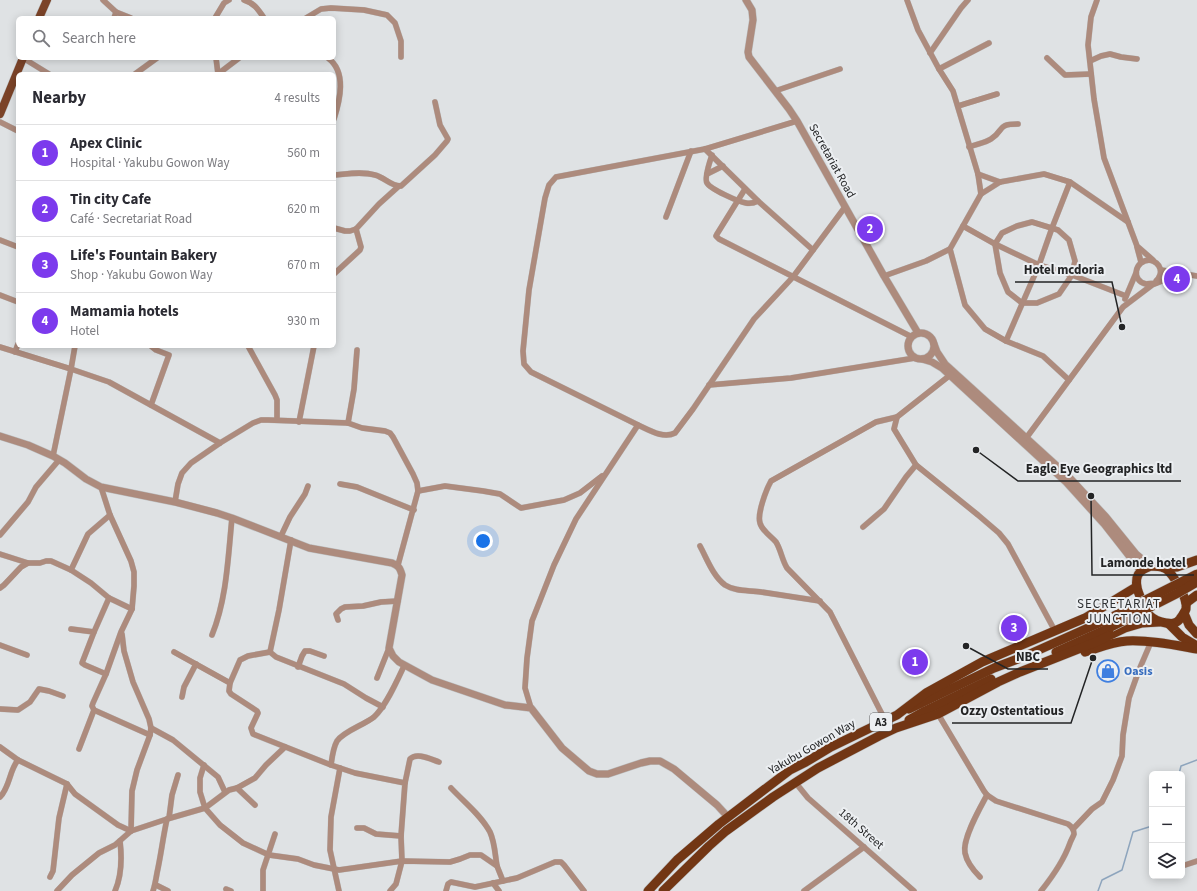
<!DOCTYPE html>
<meta charset="utf-8">
<style>
:root{--surface:#fff;--page:#f7f7f7;--text:#2b2b33;--muted:#7c7c81;--line:#e1e1e2;--accent:#7c3aed}
body{margin:0;font-family:"Source Sans 3",sans-serif;background:var(--page);color:var(--text)}
.controls{position:absolute;right:12px;bottom:12px;display:grid;overflow:hidden;border-radius:6px;box-shadow:0 2px 10px #0003}
.controls button{width:36px;height:36px;display:grid;place-items:center;padding:0;border:0;border-bottom:1px solid var(--line);background:var(--surface);color:var(--text);font:20px sans-serif}
.you{position:absolute;left:483px;top:541px;width:14px;height:14px;margin:-10px;border:3px solid #fff;border-radius:50%;background:#1a73e8;box-shadow:0 0 0 6px #1a73e833}
.badge{display:grid;place-items:center;width:26px;height:26px;border-radius:50%;background:var(--accent);color:#fff;font-size:13px;font-weight:700}
.pin{position:absolute;translate:-50% -50%;border:2px solid #fff;box-shadow:0 1px 4px #0006}
.list{margin:0;padding:0;list-style:none}
h2{display:flex;justify-content:space-between;align-items:center;height:52px;margin:0;padding:0 16px;font-size:17px}
h2 small{font-size:13px;font-weight:400;color:var(--muted)}
.list li{display:grid;grid-template-columns:26px 1fr auto;gap:12px;align-items:center;box-sizing:border-box;height:56px;padding:0 16px;border-top:1px solid var(--line)}
.list b{display:block;font-size:15px;white-space:nowrap}
.list p{margin:0;font-size:13px;white-space:nowrap;color:var(--muted)}
.list em{font-size:13px;font-style:normal;color:var(--muted)}
.icon{flex:none;width:22px;height:22px;fill:none;stroke:currentColor;stroke-width:2;stroke-linecap:round;stroke-linejoin:round}
.map{position:relative;flex:none;width:1197px;height:891px;overflow:hidden}
.search{position:absolute;background:var(--surface);box-shadow:0 2px 10px #0003;left:16px;top:16px;width:320px;height:44px;display:flex;align-items:center;gap:10px;box-sizing:border-box;padding:0 14px;border-radius:6px;color:var(--muted);font-size:15px}
.panel{position:absolute;background:var(--surface);box-shadow:0 2px 10px #0003;left:16px;top:72px;width:320px;height:276px;border-radius:6px}
.map>svg:first-child{display:block}
</style>
<div class="map">
<svg width="1197" height="891" viewBox="0 0 1197 891">
<rect width="100%" height="100%" fill="#dfe2e4"/>
<g fill="none" stroke-linecap="round" stroke-linejoin="round">
<g stroke="#8ea5bd" stroke-width="1.5">
<path d="M1179 774 1181 766 1197 760"/>
<path d="M1098 891 1102 880 1122 870 1133 832 1152 826"/>
</g>
<g stroke="#bdc0c2" stroke-width="6">
<g id="minor">
<path d="M103 0 116 12 131 18"/>
<path d="M244 0C254 3 258 9 264 18"/>
<path d="M907 0 918 30 939 69 953 91 978 174 981 194"/>
<path d="M1097 0 1091 17 1088 45 1094 99 1104 158 1137 246 1153 260"/>
<path d="M114 18 116 12"/>
<path d="M215 18 224 3 229 0"/>
<path d="M306 18 321 9 331 8 364 10 387 15 395 23 401 41V57"/>
<path d="M930 53 961 8 968 0"/>
<path d="M23 58 49 74"/>
<path d="M216 58 218 74"/>
<path d="M328 58C347 72 340 100 334 119"/>
<path d="M1047 58 1065 75 1091 74"/>
<path d="M1090 61 1101 56 1110 54 1121 57 1137 59"/>
<path d="M939 69 989 43"/>
<path d="M135 74 157 58"/>
<path d="M218 74 239 58"/>
<path d="M775 91 840 69"/>
<path d="M958 106 997 94"/>
<path d="M797 121 705 149 556 177 549 185 545 198 529 290 523 351 524 364 531 372 638 425C649 430 663 439 675 433L693 409 754 319 793 277 845 207"/>
<path d="M0 122 18 131"/>
<path d="M969 147C976 144 985 143 991 139 1005 130 996 124 1018 124"/>
<path d="M705 149 758 201 813 250"/>
<path d="M712 155C710 161 704 178 707 183 710 189 739 202 746 203 751 204 754 203 758 201"/>
<path d="M707 174 723 166"/>
<path d="M978 174 1000 182"/>
<path d="M334 175C347 174 362 171 375 175 384 177 392 187 401 186L435 155 447 141 448 139 440 125 435 102"/>
<path d="M745 189 717 234 716 236 719 239 912 337"/>
<path d="M666 217 691 151"/>
<path d="M1032 222 1058 230 1069 240 1075 261 1072 275 1059 294 1037 303H1022L1008 292 1000 273 995 244 1002 233 1017 226Z"/>
<path d="M963 226 995 244 1039 265 1072 275 1126 296"/>
<path d="M334 228 345 231H350L356 229 379 204 399 186"/>
<path d="M0 240 18 247"/>
<path d="M1137 247 1141 262"/>
<path d="M1150 260C1161 263 1164 273 1156 281V283C1153 283 1149 284 1146 284 1131 281 1134 260 1150 260Z"/>
<path d="M1161 270 1197 276"/>
<path d="M334 274 360 250 361 247 356 229"/>
<path d="M884 276 926 261 950 249"/>
<path d="M0 295 18 302"/>
<path d="M1125 299 1136 273"/>
<path d="M1006 341 1039 265 1052 228 1070 182"/>
<path d="M151 346 156 350 169 355 151 405"/>
<path d="M248 346 275 395 277 400V420"/>
<path d="M0 347 71 369 109 382 220 443"/>
<path d="M15 352 18 344"/>
<path d="M949 376 897 417 894 429 916 465 978 515 999 533 1008 544 1055 631"/>
<path d="M1069 380 1043 356 1006 341 985 329 965 305 950 249 981 194 1000 182 1044 174 1070 182 1128 222"/>
<path d="M709 385 791 378 915 358"/>
<path d="M299 422 314 346"/>
<path d="M348 423 354 389 357 350"/>
<path d="M1024 441 1123 307 1152 285 1182 273"/>
<path d="M53 456 71 369 75 346"/>
<path d="M340 484 357 487 414 510"/>
<path d="M418 491 445 486 483 491 500 494 521 508 564 500 580 493 602 476"/>
<path d="M175 502 178 484 182 473 191 463 220 443 253 423 261 420H268L348 423 362 428 385 431 390 433 393 437 413 474 417 483 418 491 398 565"/>
<path d="M863 527 884 509 906 477 916 465"/>
<path d="M0 535 28 502 36 487 59 460"/>
<path d="M281 536 290 517 305 494 308 486"/>
<path d="M700 546C707 559 713 576 725 585 736 592 749 590 761 592 781 595 800 598 820 601"/>
<path d="M0 554 28 563"/>
<path d="M71 570 88 534 110 515"/>
<path d="M0 588 4 585 21 567 28 563H40L46 561H51L71 570 91 583 109 598 132 609"/>
<path d="M338 620 336 614 341 609 345 607 363 606 381 602 398 601"/>
<path d="M71 629 94 632 82 663 85 665 106 674"/>
<path d="M94 632 109 598"/>
<path d="M122 634 124 651 133 682 149 719 151 728 150 735 137 770 132 791 131 831"/>
<path d="M212 635C227 598 228 557 232 518"/>
<path d="M0 645 27 655"/>
<path d="M174 652 230 683 229 691 231 694 257 711 258 713 251 728 253 734 331 765 355 773 405 783 401 836 402 861 396 884 390 891"/>
<path d="M270 652 276 657 344 684 366 698 383 707"/>
<path d="M270 652 279 610 291 540"/>
<path d="M298 667 302 656 305 651H310L324 656"/>
<path d="M377 678 389 648"/>
<path d="M230 683 240 660 248 656 270 652"/>
<path d="M182 697 184 687 196 664"/>
<path d="M531 708 525 688 527 658 532 621 554 565 576 519 638 425"/>
<path d="M0 709 18 710 30 702 39 689 49 691 63 696"/>
<path d="M94 710 150 735"/>
<path d="M938 714 984 791 987 795 996 801 1068 824C1071 826 1074 829 1074 834 1073 837 1071 840 1070 843 1064 860 1053 876 1041 891"/>
<path d="M885 720 830 612 787 568C782 560 781 550 776 542 771 536 762 531 760 523 757 514 766 490 771 481L876 422 897 417"/>
<path d="M151 728 173 740 218 777 225 792"/>
<path d="M0 747 18 760 67 784 75 794 118 825 131 831"/>
<path d="M79 749 94 710 92 706 93 703 106 674 121 632 132 609 134 586V572L131 561 110 515 101 487"/>
<path d="M204 765 200 778V792L205 808 220 825 243 843 269 855 298 859 314 865 339 870 402 861 450 862 460 859 470 855H481L497 866 503 881"/>
<path d="M331 765C332 758 333 748 337 741 344 731 364 725 374 717 386 706 397 681 404 666"/>
<path d="M795 782 808 798 914 891"/>
<path d="M405 783 410 759C417 752 430 759 439 762"/>
<path d="M237 788 255 805"/>
<path d="M451 788C464 802 481 815 490 832 495 843 495 855 497 866"/>
<path d="M0 797C10 787 9 771 18 760"/>
<path d="M169 818 172 795 178 775"/>
<path d="M357 828H364L376 834 401 836"/>
<path d="M1073 829 1092 809 1102 802 1113 780 1122 756 1123 735 1129 698 1139 670 1151 642"/>
<path d="M1182 866 1197 861"/>
<path d="M50 877 53 871 59 818 67 784"/>
<path d="M980 877C974 871 967 863 965 853 962 839 980 808 987 795"/>
<path d="M493 883 499 891"/>
<path d="M156 885 168 891"/>
<path d="M226 889 231 891"/>
<path d="M57 891 72 875 99 853 115 845 131 831 167 819 205 808 229 790 237 788 255 778 266 765 285 747"/>
<path d="M115 891C122 875 122 858 120 841"/>
<path d="M153 891C155 885 156 879 157 873 161 855 163 837 167 819"/>
<path d="M263 891V870L275 834"/>
<path d="M339 891 330 850 331 817 340 768"/>
<path d="M446 891 448 884 451 882 475 887 517 878 555 862H561L564 865 584 891"/>
<path d="M804 891 864 847"/>
</g>
</g>
<g stroke="#bdc0c2" stroke-width="8">
<g id="tertiary">
<path d="M746 0 752 10 753 20 748 52 749 57 789 109 797 121 884 276 918 333"/>
<circle cx="921" cy="346" r="13"/>
<path d="M934 344 937 352 945 364 1068 476 1106 517 1136 554 1150 566"/>
<path d="M922 359 932 362 942 368 1066 482 1105 525 1141 571"/>
<path d="M0 436 28 445 53 456 65 463 86 479 101 487 175 502 217 513 232 518 309 548 392 563C399 566 400 568 402 575L389 648 393 656 399 662 432 680 505 705 531 708 562 748 589 771 597 774H608L641 763 650 761H660L674 769 717 805 728 817"/>
</g>
</g>
<g stroke="#bdc0c2" stroke-width="9">
<g id="primary">
<path d="M39 18 47 0"/>
<path d="M0 114 23 58"/>
</g>
</g>
<g stroke="#bdc0c2" stroke-width="10">
<g id="trunk">
<path d="M1150 566C1155 566 1160 566 1165 568 1173 574 1188 598 1186 609 1185 612 1182 616 1180 619 1176 624 1172 624 1166 623 1159 622 1154 620 1149 615 1144 604 1129 582 1141 571 1143 569 1147 568 1150 566Z"/>
<path d="M1164 568 1177 567 1197 560"/>
<path d="M1186 603 1197 595"/>
<path d="M1184 613 1189 625 1197 634"/>
<path d="M1169 624 1182 637 1197 646"/>
<path d="M1056 652 1111 627"/>
<path d="M1085 652C1098 648 1112 642 1127 641 1150 640 1174 645 1197 649"/>
<path d="M909 709 994 668 1023 657 1108 619"/>
<path d="M909 720 925 711 991 679"/>
<path d="M648 891 677 860 719 824 790 770 806 762 831 747 897 715 926 693 982 662 1085 618 1136 587"/>
<path d="M663 891 709 846 726 831 773 797 818 768 879 736 896 728 938 714 998 682 1020 672 1096 642 1125 628 1142 623 1159 622"/>
</g>
</g>
<use href="#minor" stroke="#ad8b7d" stroke-width="5.5"/>
<use href="#tertiary" stroke="#ad8b7d" stroke-width="7"/>
<use href="#primary" stroke="#7b4328" stroke-width="8"/>
<use href="#trunk" stroke="#723614" stroke-width="9"/>
<g stroke="#bdc0c2" stroke-width="10" stroke-linecap="butt">
<g id="trunk-bridge">
<path d="M1108 619 1197 574"/>
<path d="M1111 627 1178 593 1197 582"/>
</g>
</g>
<use href="#trunk-bridge" stroke="#723614" stroke-width="9"/>
</g>
<defs>
<g id="shop-ring" transform="scale(1.15)"><circle r="9.5" fill="#eceff2" stroke="#3f7fe0" stroke-width="1.5"/><path d="M-5-2.5h2.3a2.7 3.5 0 0 1 5.4 0H5L5.5 6h-11ZM-1.5-2.5h3a1.5 2.3 0 0 0-3 0Z" fill="#3f7fe0"/></g>
</defs>
<g fill-rule="evenodd">
<use href="#shop-ring" x="1108" y="671"/>
</g>
<g text-anchor="middle" dominant-baseline="central" stroke-width="4" stroke-linejoin="round" paint-order="stroke">
<rect fill="#eceff2" stroke="#5f6162" stroke-width="1" x="870" y="713" width="22" height="18" rx="3"/>
<g font-size="11" font-weight="bold" fill="#232425">
<text x="881" y="722">A3</text>
</g>
<g font-size="12" fill="#232425" stroke="#eceff2">
<text transform="translate(832 161) rotate(61)">Secretariat Road</text>
<text transform="translate(812 747) rotate(-30)">Yakubu Gowon Way</text>
<text transform="translate(861 829) rotate(41)">18th Street</text>
</g>
<g font-size="12" font-weight="bold" fill="#366cbe" stroke="#eceff2" text-anchor="start">
<text x="1124" y="671">Oasis</text>
</g>
<g font-size="13" letter-spacing="1" fill="#2f3133" stroke="#eceff2">
<text x="1119" y="604">SECRETARIAT<tspan x="1119" dy="15">JUNCTION</tspan></text>
</g>
</g>
<path fill="none" stroke="#232425" stroke-width="1.5" d="M1122 327L1112 282H1015M976 450L1018 481H1181M1091 496L1092 575H1194M966 646L1008 669H1048M1093 658L1071 723H952"/>
<g fill="#232425" stroke="#eceff2" stroke-width="1.5">
<circle cx="1122" cy="327" r="4"/>
<circle cx="976" cy="450" r="4"/>
<circle cx="1091" cy="496" r="4"/>
<circle cx="966" cy="646" r="4"/>
<circle cx="1093" cy="658" r="4"/>
</g>
<g font-size="13" text-anchor="middle" font-weight="bold" fill="#232425" stroke="#eceff2" stroke-width="4" stroke-linejoin="round" paint-order="stroke">
<text x="1064" y="274">Hotel mcdoria</text>
<text x="1099" y="473">Eagle Eye Geographics ltd</text>
<text x="1143" y="567">Lamonde hotel</text>
<text x="1028" y="661">NBC</text>
<text x="1012" y="715">Ozzy Ostentatious</text>
</g>
</svg>
<div class="controls">
<button>+</button>
<button>−</button>
<button><svg class="icon" aria-label="layers" viewBox="0 0 24 24"><path d="M12 4l9 5-9 5-9-5zM3 14l9 5 9-5"/></svg></button>
</div>
<div class="you"></div>
<div class="pin badge" style="left:915px;top:662px">1</div>
<div class="pin badge" style="left:870px;top:229px">2</div>
<div class="pin badge" style="left:1014px;top:628px">3</div>
<div class="pin badge" style="left:1177px;top:279px">4</div>
<div class="search"><svg class="icon" aria-label="search" viewBox="0 0 24 24"><circle cx="10" cy="10" r="6"/><path d="M15 15l6 6"/></svg>Search here</div>
<section class="panel">
<h2>Nearby<small>4 results</small></h2>
<ul class="list">
<li><span class="badge">1</span><div><b>Apex Clinic</b><p>Hospital · Yakubu Gowon Way</p></div><em>560 m</em></li>
<li><span class="badge">2</span><div><b>Tin city Cafe</b><p>Café · Secretariat Road</p></div><em>620 m</em></li>
<li><span class="badge">3</span><div><b>Life's Fountain Bakery</b><p>Shop · Yakubu Gowon Way</p></div><em>670 m</em></li>
<li><span class="badge">4</span><div><b>Mamamia hotels</b><p>Hotel</p></div><em>930 m</em></li>
</ul>
</section>
</div>
